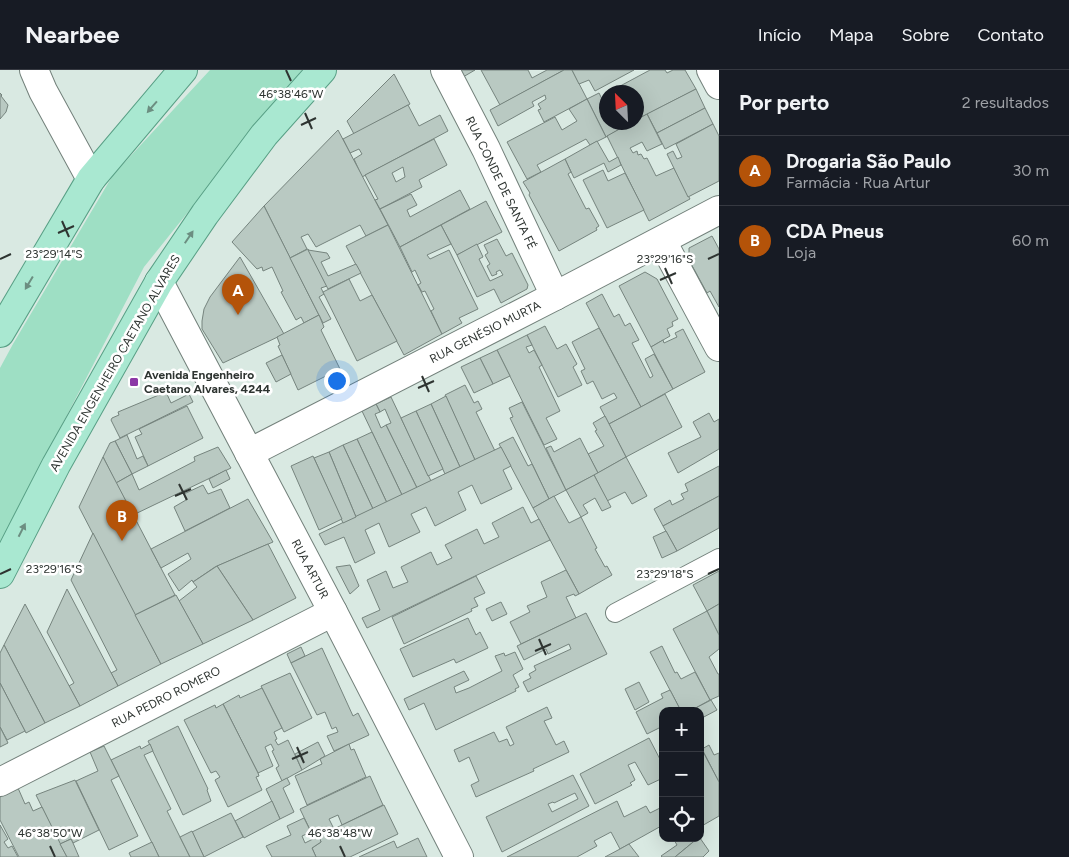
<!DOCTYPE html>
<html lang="pt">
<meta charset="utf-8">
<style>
:root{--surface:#171b24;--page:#20242c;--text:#f1f3f6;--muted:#9ea1a6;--line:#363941;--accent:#b45309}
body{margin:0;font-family:Figtree,sans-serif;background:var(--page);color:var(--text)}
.controls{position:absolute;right:15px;bottom:15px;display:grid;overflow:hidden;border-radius:10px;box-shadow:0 5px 20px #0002}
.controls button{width:45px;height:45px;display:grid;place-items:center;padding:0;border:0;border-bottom:1px solid var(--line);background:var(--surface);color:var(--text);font:25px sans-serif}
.compass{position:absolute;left:599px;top:15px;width:45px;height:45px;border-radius:50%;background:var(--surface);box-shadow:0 5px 20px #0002;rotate:336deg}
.you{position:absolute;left:336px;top:310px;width:18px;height:18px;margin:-12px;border:4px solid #fff;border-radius:50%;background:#1a73e8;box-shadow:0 0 0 8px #1a73e833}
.badge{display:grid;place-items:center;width:32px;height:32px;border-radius:50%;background:var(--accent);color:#fff;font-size:16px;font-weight:700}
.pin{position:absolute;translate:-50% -41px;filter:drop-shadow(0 1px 2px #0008)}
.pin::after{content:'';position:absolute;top:26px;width:18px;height:15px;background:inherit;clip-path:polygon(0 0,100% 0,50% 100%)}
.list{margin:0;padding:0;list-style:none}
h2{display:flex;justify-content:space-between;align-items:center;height:65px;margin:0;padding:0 20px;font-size:21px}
h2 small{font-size:16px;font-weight:400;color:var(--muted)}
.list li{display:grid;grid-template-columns:32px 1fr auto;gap:15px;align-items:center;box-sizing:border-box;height:70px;padding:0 20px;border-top:1px solid var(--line)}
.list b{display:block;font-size:19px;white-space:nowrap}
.list p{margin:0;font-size:16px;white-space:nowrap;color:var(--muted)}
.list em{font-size:16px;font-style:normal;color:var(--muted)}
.icon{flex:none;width:28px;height:28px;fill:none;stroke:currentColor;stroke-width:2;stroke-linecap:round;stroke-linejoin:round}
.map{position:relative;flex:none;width:719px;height:787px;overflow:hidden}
header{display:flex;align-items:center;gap:30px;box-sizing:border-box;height:70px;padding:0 25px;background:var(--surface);border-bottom:1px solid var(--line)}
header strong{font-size:24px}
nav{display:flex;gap:28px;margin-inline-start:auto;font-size:18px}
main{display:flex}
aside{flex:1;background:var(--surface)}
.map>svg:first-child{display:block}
</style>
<header>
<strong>Nearbee</strong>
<nav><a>Início</a><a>Mapa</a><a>Sobre</a><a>Contato</a></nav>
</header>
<main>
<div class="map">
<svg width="719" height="787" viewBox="0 0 719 787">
<rect width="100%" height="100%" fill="#d9e9e2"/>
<path fill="#9edfc4" d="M210 0H302L144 197 0 474V298L13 274 113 105Z"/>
<g fill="#b9c9c2" stroke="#76847e" fill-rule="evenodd">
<path d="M459 0H475L463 7Z"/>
<path d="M481 0H528L532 8 547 0H564L500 35Z"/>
<path d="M564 0H572L587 29 544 52 538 40 541 39 538 34 546 29 545 25 532 32 534 36 498 56 490 40Z"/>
<path d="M572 0H634L595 21 589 10 579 14Z"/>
<path d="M650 0H665L667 3 673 0H685L696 19 636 50V22H609Z"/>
<path d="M394 4 410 34 354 64 347 51Z"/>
<path d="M696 19 705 38 657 63 647 44Z"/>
<path d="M0 23 2 25 1 26 8 35 6 42 0 49Z"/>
<path d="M599 23 606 37V52H632L606 67 587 29Z"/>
<path d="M587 29 606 67 590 75 586 69 537 95 541 102 527 109 507 72 555 47 562 60 577 51 569 39Z"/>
<path d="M408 35 419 56 440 45 448 61 362 107 354 89 362 84 359 79 350 83 343 69Z"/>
<path d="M705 38 713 54 665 79 657 63Z"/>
<path d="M647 44 662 74 647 81 642 72 630 78 633 83 637 81 638 85 641 84 644 89 647 88 656 106 674 98 690 129 649 151 607 66 632 52H636V50Z"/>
<path d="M713 54 719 66V111L688 127 667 84 673 81 677 89 682 87 676 74Z"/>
<path d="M338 60 388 155 366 166 360 155 316 177 308 164 301 167 307 179 290 188 264 136Z"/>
<path d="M434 69 447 95 419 110 422 117 380 139 375 130 378 129 365 105ZM403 97 405 107 396 112 392 103Z"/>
<path d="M597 71 609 92 618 87 621 95 608 102 604 93 574 108 565 89Z"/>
<path d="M565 89 571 102 568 104 586 139 589 138 599 156 596 158 597 160 559 181 529 125 530 123 523 112Z"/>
<path d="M603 100 608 111 625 103 644 140 607 158 583 110Z"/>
<path d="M460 120 470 139 400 177 380 139 411 124 417 135 407 140 410 147Z"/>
<path d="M486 131 502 162 457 185 441 155Z"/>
<path d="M264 136 319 245 304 253 301 247 296 250 281 222 283 221 272 197 263 201 262 197 257 199 232 172Z"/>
<path d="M388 155 442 264 404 285 346 176Z"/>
<path d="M441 155 451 174 427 185 430 189 449 180 478 239 459 248 462 253 442 264 431 241 434 239 425 221 422 222 418 215 421 213 415 200 412 202 400 177Z"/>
<path d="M712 166 719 179V237L710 221 707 223 689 190V178Z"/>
<path d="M497 169 506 186 512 183 528 215 527 219 501 233 494 219 477 227 457 185 477 174 483 187 479 189 490 211 503 205 500 200 496 202 497 204 492 206 487 196 490 194 485 185 488 183 484 175Z"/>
<path d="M308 179 327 216 321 218 324 224 319 227 331 249 323 253 290 188Z"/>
<path d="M308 180 327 183 330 188 321 192 328 206 356 194 361 203 328 219Z"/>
<path d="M240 187 284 264 223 293 202 259V251L204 239 210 227Z"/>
<path d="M645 202 657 209 678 249 672 252 673 256 667 259 670 266 651 277 619 216Z"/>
<path d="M349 209 360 231 372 225 397 271 357 291 323 222Z"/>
<path d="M602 224 614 247 619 244 625 256 630 253 639 270 632 273 650 308 653 306 645 289 654 284 673 319 641 337 586 233Z"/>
<path d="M319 245 324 257 321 260 340 299 298 320 278 276 280 275 277 267Z"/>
<path d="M545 256 557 279 566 274 577 294 573 297 582 315 558 327 527 265Z"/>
<path d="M599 258 641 337 609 354 600 337 617 328 614 323 602 329 593 311 587 314 581 301 585 299 572 272Z"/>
<path d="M683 259 705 302 673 319 651 277 663 270 664 273 677 267 675 263Z"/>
<path d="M527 265 532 275 526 277 529 283 534 280 542 295 539 297 560 341 546 348 557 369 544 375 497 280Z"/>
<path d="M497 280 510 306 493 314 480 288Z"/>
<path d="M282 285 291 304 276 312 266 293Z"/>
<path d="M480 288 493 314 474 323 461 297Z"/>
<path d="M465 315 474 333 478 331 482 339 476 342 495 381 475 390 445 325Z"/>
<path d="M166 322 171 333 189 324 193 332 120 368 111 350 112 348 119 345 118 342Z"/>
<path d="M665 324 682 357 626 387 609 354Z"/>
<path d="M446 326 475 390 460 397 431 334Z"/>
<path d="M391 327 431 411 417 418 386 355 391 353 385 339 380 342 376 334Z"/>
<path d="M522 332 566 420 549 429 510 348 513 347 509 338Z"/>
<path d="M376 334 380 342 375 344 381 358 386 355 417 418 402 425 362 341Z"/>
<path d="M431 334 460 397 445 404 416 341Z"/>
<path d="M187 336 203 368 148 396 135 367 142 364 139 359Z"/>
<path d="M416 341 443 399 428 406 401 348Z"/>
<path d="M709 343 714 352 719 349V379L678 403 668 383 701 367 693 352Z"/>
<path d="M605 346 626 387 598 403 588 384 604 376 595 361 597 360 593 353Z"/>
<path d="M372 362 402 425 387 433 357 369Z"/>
<path d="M127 365 137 389 143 386 148 396 132 404 115 371Z"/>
<path d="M513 367 528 396 532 394 549 429 533 438 499 374Z"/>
<path d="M580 368 598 403 566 420 546 378 551 376 554 382Z"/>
<path d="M357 369 387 433 373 439 343 375Z"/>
<path d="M115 371 132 404 116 413 103 387 110 373Z"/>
<path d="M343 375 373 439 356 447 329 382Z"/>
<path d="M218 377 231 398 133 445 116 413 132 404 139 420 195 391 194 387Z"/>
<path d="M501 377 511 396 503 400 512 419 481 434 472 415 458 422 466 440 435 456 426 437 411 444 420 462 389 477 379 453 365 460 375 483 355 493 344 467 325 475 319 464Z"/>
<path d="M329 382 356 447 343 453 314 388Z"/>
<path d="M313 386 342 449 319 460 291 396Z"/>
<path d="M103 387 175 525 135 545 79 437Z"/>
<path d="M626 387 647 426 632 434 625 422 607 431 594 405Z"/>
<path d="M719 396V426L663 456 654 439 670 430 672 435 684 429 681 424 688 421 685 414Z"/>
<path d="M226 400 230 409 213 418 209 409Z"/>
<path d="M594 405 611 437 602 441 595 428 583 435 588 443 581 447 566 420Z"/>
<path d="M203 415 208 424 221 419 230 438 185 461 174 437 186 430 184 424Z"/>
<path d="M554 426 569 453 581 447 597 478 595 479 605 497 607 496 612 505 579 524 533 438Z"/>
<path d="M719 426V458L677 481 663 456Z"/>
<path d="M248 429 273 472 215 497 193 512 192 510 179 521 168 504 191 489 188 483 161 498 151 479Z"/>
<path d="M523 437 531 453 539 449 550 470 367 558 362 548 380 540 367 510 386 501 393 518 408 512 401 497 431 482 437 495 452 488 445 475 477 459 484 474 499 467 492 453Z"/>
<path d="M666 461 677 481 662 488 653 467Z"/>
<path d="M93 463 161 594 118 616 111 603 117 600 71 510Z"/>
<path d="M268 474 296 528 253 550 217 496Z"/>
<path d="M350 495 359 516 350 524 336 497Z"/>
<path d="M217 496 253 550 203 574 179 531 197 517 193 512Z"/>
<path d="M566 500 579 524 575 526 574 524 566 527 576 548 521 574 510 552 530 542 527 536 547 527 541 512Z"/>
<path d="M719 501V534L707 541 693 515Z"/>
<path d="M476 506 485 523 474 528 478 536 471 539 472 541 404 574 392 547Z"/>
<path d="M67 519 118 616 80 636 69 616 74 613 47 562Z"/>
<path d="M176 525 203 574 161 594 135 545Z"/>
<path d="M501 532 507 544 492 551 486 539Z"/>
<path d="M25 534 80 636 45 653 4 575Z"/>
<path d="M719 534V565L707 541Z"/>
<path d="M707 541 719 565V579L709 587 718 604H719V626L710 630 673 559Z"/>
<path d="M586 543 607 584 528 622 523 612 531 608 529 604 536 600 534 596 571 579 569 574 548 584 546 579 524 590 517 576Z"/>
<path d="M468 548 476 565 480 562 488 578 456 593 454 589 413 607 400 579Z"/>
<path d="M4 575 45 653 26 663 0 613V583Z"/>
<path d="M662 576 675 603 677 602 681 609 695 602 710 630 690 641H681L650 582Z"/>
<path d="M301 577 305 586 291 593 287 584Z"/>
<path d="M322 578 353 646 358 643 369 665 334 681 327 666 338 662 336 657 332 659 325 642 317 645 291 593Z"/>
<path d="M515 582 523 599 513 605 519 617 515 619 516 621 436 660 424 633 409 640 404 629 464 601 469 610 454 617 456 623 469 618 502 601 495 586 504 583 505 586Z"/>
<path d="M290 603 312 648 284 662 261 616Z"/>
<path d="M639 612 649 632 635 640 625 619Z"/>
<path d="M0 613 25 661 7 670 0 657Z"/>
<path d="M262 618 282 658 274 662 277 669 275 670 278 675 288 670 302 700 282 711 276 698 279 696 272 681 274 680 271 674 265 677 273 696 258 703 223 634 239 625 240 628Z"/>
<path d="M670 620 681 641H663V656L647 664 636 642 663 628 661 624Z"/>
<path d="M711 630 717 640 700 649V641H690Z"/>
<path d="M223 634 258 703 259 706 256 707 262 720 228 737 215 710 220 707 216 701 211 703 184 650 215 635 216 638Z"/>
<path d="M547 637 552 648 544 651 556 675 564 671 569 682 533 699 534 701 476 727 471 715 479 711 469 687 459 692 454 680 494 662 499 672 507 669 510 676 514 674 506 657Z"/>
<path d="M178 656 208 719 207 720 211 731 183 745 148 671Z"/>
<path d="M0 657 8 673 0 677Z"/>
<path d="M649 668 663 695V708L648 715 635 692 628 695 635 710 630 713 632 715 595 734 580 704Z"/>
<path d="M318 672 325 686 302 700 295 684Z"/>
<path d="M150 674 153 681 144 685 171 739 167 741 190 787H159L111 690 140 676 141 679Z"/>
<path d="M349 674 351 680 354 679 366 707 307 735 295 706 322 694 320 689Z"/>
<path d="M709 675 714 685 719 683V712L702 679Z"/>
<path d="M104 676 119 706 111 710 138 766 109 780 76 711 98 701 90 682Z"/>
<path d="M700 676 719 712V746L700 757Z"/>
<path d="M573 705 589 736 502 782 486 747ZM575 723 578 729 552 742 548 734 553 732 554 733Z"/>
<path d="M370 706 383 735 342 755 338 745 329 749 334 759 314 768 300 739Z"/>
<path d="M287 708 290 714 283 718 294 742 280 749 266 719Z"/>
<path d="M75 710 99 760 73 773 71 769 60 774 36 725Z"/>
<path d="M18 718 25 734 29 732 33 741 42 737 67 787H19L0 750V727Z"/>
<path d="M272 731 280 749 244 768 235 751Z"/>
<path d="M617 731 624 747 646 736 650 743 662 737 663 755 620 779 611 762 594 771 597 776 577 787H507Z"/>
<path d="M384 735 398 764 350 787H316L312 778 321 772 319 766Z"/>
<path d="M231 743 243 767 204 787 192 762Z"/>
<path d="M304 748 311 762 302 766 305 773 319 766 321 772 312 778 316 787H272L266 776 291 765 287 756Z"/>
<path d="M0 755 8 769 4 772 8 778 12 776 18 787H0Z"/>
<path d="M192 761 204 787H190L180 767Z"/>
<path d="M418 768 427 787H359L394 771 397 778Z"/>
<path d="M673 768H698L675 787H662L661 786 677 775Z"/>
<path d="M698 768H700L709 781 703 787H675Z"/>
<path d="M71 769 73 773 79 787H67L60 774Z"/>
<path d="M152 772 159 787H131L129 783Z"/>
<path d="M629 774 639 787H605L620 779Z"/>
</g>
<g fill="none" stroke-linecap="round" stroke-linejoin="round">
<g stroke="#73817b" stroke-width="20">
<path id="service" d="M615 543 719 488"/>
</g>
<g stroke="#73817b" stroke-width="30">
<g id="minor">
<path d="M34 0 43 21 91 109"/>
<path d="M445 0 486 79 555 226"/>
<path d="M711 0 719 15"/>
<path d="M662 171 719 277"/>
<path d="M159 212 333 542 459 787"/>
<path d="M249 383 555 226 719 140"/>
<path d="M0 712 333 542"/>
</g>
</g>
<g stroke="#589f85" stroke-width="30">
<g id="primary">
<path d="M0 263 91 109 183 0"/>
<path d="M0 504 56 395 159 212 205 144 264 65 322 0"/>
</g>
</g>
<use href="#service" stroke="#fff" stroke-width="18"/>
<use href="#minor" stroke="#fff" stroke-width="28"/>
<use href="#primary" stroke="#a9e8d1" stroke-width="28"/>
</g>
<defs><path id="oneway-solid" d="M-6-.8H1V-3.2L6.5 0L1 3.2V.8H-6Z" transform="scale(1.25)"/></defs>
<g fill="#6c8e81">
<use href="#oneway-solid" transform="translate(152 37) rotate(131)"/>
<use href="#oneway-solid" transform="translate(189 167) rotate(-56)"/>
<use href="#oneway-solid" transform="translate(29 213) rotate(121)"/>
<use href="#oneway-solid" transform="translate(22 460) rotate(-63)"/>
</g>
<path fill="none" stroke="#2e3431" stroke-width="2" d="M286 0 291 11M305 43 312 59M301 55 316 48M62 151 69 167M58 163 74 156M0 189 11 184M708 189 719 184M665 198 672 214M660 210 676 203M422 306 429 322M418 318 434 311M179 414 187 430M175 426 191 419M0 504 11 499M708 504 719 499M539 569 546 585M535 581 551 574M297 677 304 693M292 689 308 682M50 776 55 787M340 776 345 787"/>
<rect fill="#8c38a6" stroke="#fff" stroke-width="2" x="129" y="307" width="10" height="10" rx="2.5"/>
<g text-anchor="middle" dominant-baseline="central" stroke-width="5" stroke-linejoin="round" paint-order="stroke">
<g font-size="12" fill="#2e3431" stroke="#fff">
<text transform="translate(501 113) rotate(64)">RUA CONDE DE SANTA FÉ</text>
<text transform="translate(485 262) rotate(-27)">RUA GENÉSIO MURTA</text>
<text transform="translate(115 293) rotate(-60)">AVENIDA ENGENHEIRO CAETANO ALVARES</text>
<text transform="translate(310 499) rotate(62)">RUA ARTUR</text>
<text transform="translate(166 627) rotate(-27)">RUA PEDRO ROMERO</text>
</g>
<g font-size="12" font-weight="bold" fill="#2e3431" stroke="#fff" text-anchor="start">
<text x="144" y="305">Avenida Engenheiro<tspan x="144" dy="14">Caetano Alvares, 4244</tspan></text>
</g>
</g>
<g font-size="12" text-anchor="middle" fill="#2e3431" stroke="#fff" stroke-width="5" stroke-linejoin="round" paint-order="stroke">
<text x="291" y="28">46°38'46"W</text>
<text x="54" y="188">23°29'14"S</text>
<text x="665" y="193">23°29'16"S</text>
<text x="54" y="503">23°29'16"S</text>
<text x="665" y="508">23°29'18"S</text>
<text x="50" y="767">46°38'50"W</text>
<text x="340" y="767">46°38'48"W</text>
</g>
</svg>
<div class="controls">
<button>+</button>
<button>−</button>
<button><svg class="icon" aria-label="locate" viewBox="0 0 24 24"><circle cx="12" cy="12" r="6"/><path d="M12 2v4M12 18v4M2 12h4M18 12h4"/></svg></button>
</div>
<svg class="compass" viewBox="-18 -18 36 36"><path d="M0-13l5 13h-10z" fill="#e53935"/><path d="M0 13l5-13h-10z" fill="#9ea1a6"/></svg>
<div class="you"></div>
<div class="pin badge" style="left:238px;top:245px">A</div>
<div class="pin badge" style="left:122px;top:471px">B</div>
</div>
<aside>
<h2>Por perto<small>2 resultados</small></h2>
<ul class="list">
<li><span class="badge">A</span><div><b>Drogaria São Paulo</b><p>Farmácia · Rua Artur</p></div><em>30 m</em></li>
<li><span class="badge">B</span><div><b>CDA Pneus</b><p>Loja</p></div><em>60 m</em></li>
</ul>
</aside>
</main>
